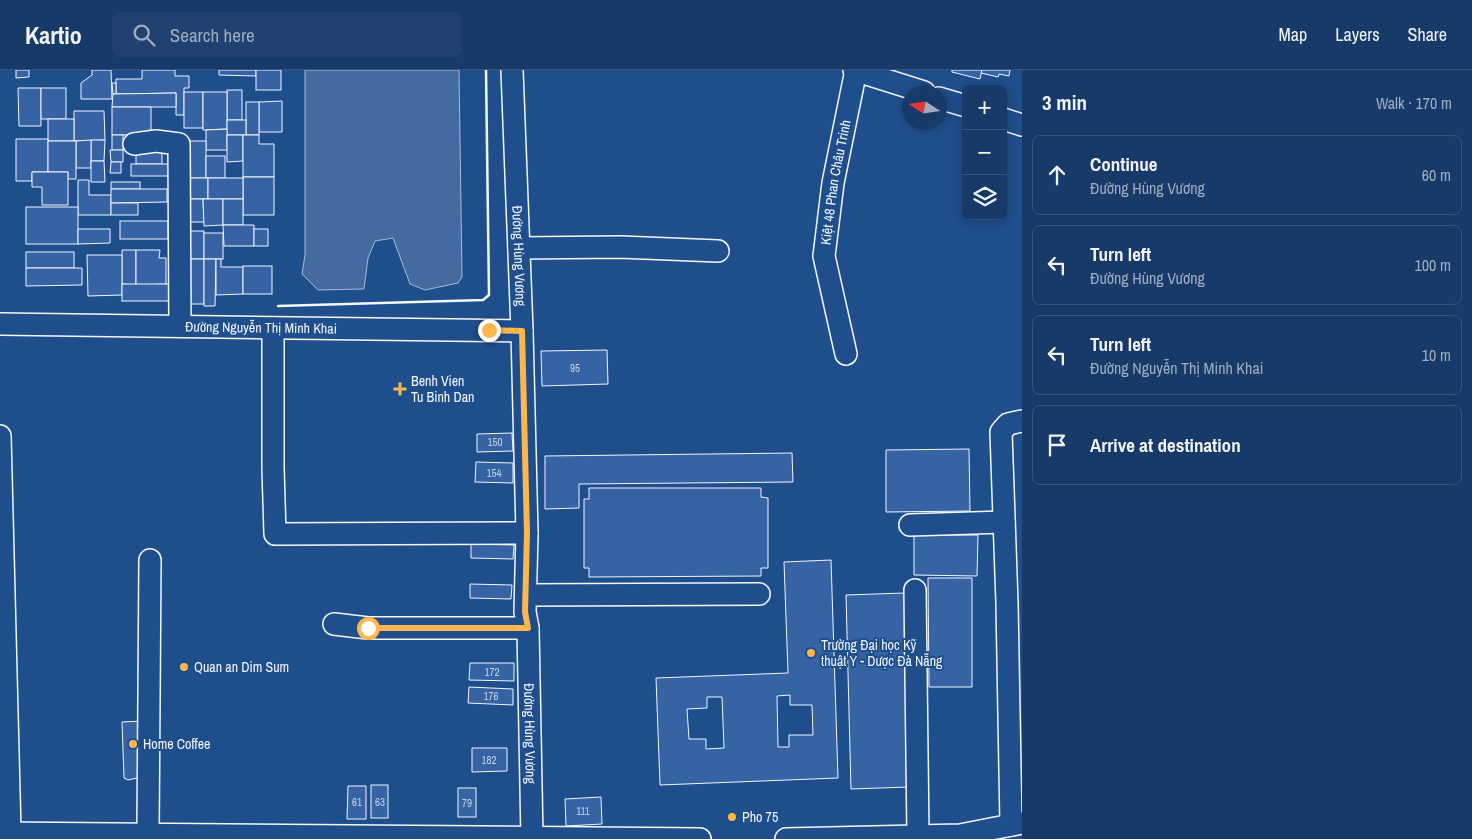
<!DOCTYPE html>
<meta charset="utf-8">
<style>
:root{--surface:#173a69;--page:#20416f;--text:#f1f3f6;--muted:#9eadc0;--line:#36547d}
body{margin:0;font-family:"Archivo Narrow",sans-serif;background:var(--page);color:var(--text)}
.controls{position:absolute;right:15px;top:15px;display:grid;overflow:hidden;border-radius:8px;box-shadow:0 2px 12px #0003}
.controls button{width:45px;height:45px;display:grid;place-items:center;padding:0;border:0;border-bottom:1px solid var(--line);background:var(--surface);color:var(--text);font:25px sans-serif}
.compass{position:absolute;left:902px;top:15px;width:45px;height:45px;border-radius:50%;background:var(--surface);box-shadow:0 2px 12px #0003;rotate:282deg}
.stop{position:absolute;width:15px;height:15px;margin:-11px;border:4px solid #ffb74d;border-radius:50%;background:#fff}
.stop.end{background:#ffb74d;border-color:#fff;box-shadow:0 1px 5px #0008}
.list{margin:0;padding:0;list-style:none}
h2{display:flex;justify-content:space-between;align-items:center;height:65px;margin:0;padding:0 20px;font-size:21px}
h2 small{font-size:16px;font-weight:400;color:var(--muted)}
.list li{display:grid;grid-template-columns:32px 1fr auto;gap:15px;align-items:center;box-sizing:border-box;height:80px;margin:0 10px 10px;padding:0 10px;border:1px solid var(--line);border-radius:8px}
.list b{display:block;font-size:19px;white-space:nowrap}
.list p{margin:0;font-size:16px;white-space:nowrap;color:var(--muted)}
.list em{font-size:16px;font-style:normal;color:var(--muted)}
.icon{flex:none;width:28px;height:28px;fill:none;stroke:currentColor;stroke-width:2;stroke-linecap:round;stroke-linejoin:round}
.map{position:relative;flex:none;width:1022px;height:769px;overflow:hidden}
header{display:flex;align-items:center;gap:30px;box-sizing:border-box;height:70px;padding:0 25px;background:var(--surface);border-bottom:1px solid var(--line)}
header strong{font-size:24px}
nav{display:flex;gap:28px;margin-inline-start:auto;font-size:18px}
.search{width:350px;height:45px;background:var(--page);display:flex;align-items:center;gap:12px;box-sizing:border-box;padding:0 18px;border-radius:8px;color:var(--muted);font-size:19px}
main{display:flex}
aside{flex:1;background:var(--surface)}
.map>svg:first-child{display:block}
</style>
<header>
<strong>Kartio</strong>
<div class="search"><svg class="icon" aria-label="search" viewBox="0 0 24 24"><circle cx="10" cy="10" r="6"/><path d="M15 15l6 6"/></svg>Search here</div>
<nav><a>Map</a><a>Layers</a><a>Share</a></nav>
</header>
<main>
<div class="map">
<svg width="1022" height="769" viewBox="0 0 1022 769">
<rect width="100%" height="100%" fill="#1f4e8c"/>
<path fill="#446ba0" stroke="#a8bbd7" d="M305 0H459L462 207 458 213 425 220 410 214 393 168 375 171 368 188 364 219 318 220 302 204 305 185Z"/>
<g fill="#3563a3" stroke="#f2f6ff" fill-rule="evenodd">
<path d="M16 0H29V7L16 8Z"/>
<path d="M92 0H111L112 29H81V13L92 5Z"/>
<path d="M142 0H175V6H189V18H184V45H176V23L116 24V9H142Z"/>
<path d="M219 0H256V6L219 5Z"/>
<rect x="256" y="0" width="25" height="20"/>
<path d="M952 0H982L980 9 952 2Z"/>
<path d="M982 0H1010L1009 6 999 4 998 7 981 3Z"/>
<path d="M112 13H116V24H113Z"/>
<path d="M18 18H41V56H19Z"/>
<rect x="41" y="18" width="25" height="31"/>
<rect x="227" y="20" width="15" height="30"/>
<rect x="184" y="22" width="19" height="36"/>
<path d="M203 22H227V59L203 60Z"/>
<path d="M176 23V37H112L113 24Z"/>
<path d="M282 31V62H259V32Z"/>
<rect x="246" y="32" width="13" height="33"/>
<path d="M112 37H151V60L132 65H112Z"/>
<path d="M74 41H104L105 70 74 71Z"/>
<rect x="48" y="49" width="26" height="22"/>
<rect x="227" y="50" width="19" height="15"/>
<path d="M227 59V80H206V60Z"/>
<rect x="112" y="65" width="11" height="15"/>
<path d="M227 65H243V91L227 92Z"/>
<path d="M243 65H259V74H274V107H243Z"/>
<path d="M16 69H48V102H32V111H16Z"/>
<path d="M91 70H105L104 91H91Z"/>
<path d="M91 70V98H76V71Z"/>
<path d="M48 71H76V109H68V102H48Z"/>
<path d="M187 71H206V108H188Z"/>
<path d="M110 80H123V92H111Z"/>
<rect x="136" y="80" width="26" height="14"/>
<rect x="206" y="86" width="19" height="22"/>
<path d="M91 91H104L105 112H91Z"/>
<path d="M111 92H121V103H110Z"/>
<rect x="131" y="94" width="39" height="12"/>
<path d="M32 102H68V135H42V117H32Z"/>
<rect x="243" y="107" width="31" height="38"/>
<path d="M188 108H208V129H187Z"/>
<rect x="208" y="108" width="35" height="21"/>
<path d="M78 110H89V125H111V145H78Z"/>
<rect x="111" y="112" width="29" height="7"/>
<path d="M111 119H167V132L111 133Z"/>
<path d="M187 129H203L204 152H187Z"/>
<path d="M203 129H223V155L204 156Z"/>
<rect x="223" y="129" width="20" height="26"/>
<rect x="111" y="133" width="27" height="12"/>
<rect x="26" y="137" width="52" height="37"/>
<rect x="120" y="151" width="48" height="18"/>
<path d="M223 155H254V176H224Z"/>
<path d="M78 159H110V173L78 174Z"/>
<rect x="254" y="159" width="14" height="17"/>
<rect x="184" y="161" width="20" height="28"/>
<rect x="204" y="163" width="19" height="26"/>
<path d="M122 180H136V215L122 214Z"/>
<path d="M136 180H160L159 188H166V214L136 215Z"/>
<rect x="26" y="182" width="48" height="16"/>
<path d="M87 185H122V225L88 226Z"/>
<rect x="187" y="189" width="17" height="45"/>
<path d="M204 189H216L215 236H204Z"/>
<path d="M216 189H221V197H243V224L216 225Z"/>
<rect x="243" y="196" width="29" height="28"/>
<path d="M26 198H82V215L26 216Z"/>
<rect x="122" y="214" width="52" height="17"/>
<path d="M607 280 608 314 542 316 541 281Z"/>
<path d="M512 363 513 381 477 382V364Z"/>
<path d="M969 379 970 441 886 442V380Z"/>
<path d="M792 383 793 412 579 414V438L545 439V386Z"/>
<path d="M476 392 513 393V413L475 412Z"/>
<path d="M589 418H761V427L768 428V498H761V506L589 507V498H584V429H589Z"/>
<path d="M914 465H978L977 506 914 505Z"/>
<path d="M471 474 514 475 513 489 471 488Z"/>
<path d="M831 490 838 708 660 715 656 608 788 603 784 492ZM790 625V635H812L813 665H789V677H778L777 626ZM707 627H722L724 678 706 679V669H689L687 639 707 638Z"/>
<path d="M928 508H972V617H929Z"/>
<path d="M470 514 512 515 511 529 470 528Z"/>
<path d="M904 523 909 717 851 719 846 525Z"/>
<path d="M470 593H514V611L469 610Z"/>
<path d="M469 617 513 619V635L468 633Z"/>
<path d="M142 651 140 705 137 708 128 710 124 708 122 652Z"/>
<path d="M472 678H507V701L472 702Z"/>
<rect x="371" y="715" width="17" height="33"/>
<path d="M348 716H366V749H347Z"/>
<rect x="458" y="718" width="18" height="29"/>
<path d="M601 727 602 754 566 756 565 729Z"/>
</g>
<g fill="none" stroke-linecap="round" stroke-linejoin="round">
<g stroke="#f2f6ff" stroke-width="24">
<g id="minor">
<path id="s1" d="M512 0 522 261 527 463 525 542 528 558 532 769"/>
<path d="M854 0 924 22"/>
<path d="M939 28 966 36"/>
<path d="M1003 49 1022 55"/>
<path d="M134 74 156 71 179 74 180 256"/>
<path d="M519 178 620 177 718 181"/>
<path id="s2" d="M0 254 522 261"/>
<path d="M273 258V398L275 464 527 463"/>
<path id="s3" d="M846 284 824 186 833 113 856 0"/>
<path d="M0 366 10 762"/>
<path d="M910 455 1004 452"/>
<path d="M915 520 918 766"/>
<path d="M526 525 759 524"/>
<path d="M334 554 368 558H528"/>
<path d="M1011 755 1007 533 1001 362 1008 354 1022 351"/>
<path d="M0 763 700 769"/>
<path d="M148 763 150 490"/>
<path d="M786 769 960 765 1022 753"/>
</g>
</g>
<use href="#minor" stroke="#1f4e8c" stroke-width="21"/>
<path stroke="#f2f6ff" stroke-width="2.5" d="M278 236 483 230 489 225 486 0"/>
</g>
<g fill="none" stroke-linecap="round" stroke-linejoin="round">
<path stroke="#ffb74d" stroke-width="6" d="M368 558H528L525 542 527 463 522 261 489 260"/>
</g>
<g fill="#ffb74d" stroke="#1f4e8c" stroke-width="2">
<path d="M397.5 311.5h5v5h5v5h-5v5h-5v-5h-5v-5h5z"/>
<circle cx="811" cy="583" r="5"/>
<circle cx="184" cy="597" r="5"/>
<circle cx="133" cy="674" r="5"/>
<circle cx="732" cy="747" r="5"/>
</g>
<g text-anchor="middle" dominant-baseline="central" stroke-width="4" stroke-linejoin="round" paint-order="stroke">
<g font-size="11" fill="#c3d1e8">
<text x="575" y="298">95</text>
<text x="495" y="372">150</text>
<text x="494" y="403">154</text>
<text x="492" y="602">172</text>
<text x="491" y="626">176</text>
<text x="489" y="690">182</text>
<text x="357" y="732">61</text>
<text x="380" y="732">63</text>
<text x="467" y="733">79</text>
<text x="583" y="741">111</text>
</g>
<g font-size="14" fill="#f2f6ff" stroke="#1f4e8c">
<text stroke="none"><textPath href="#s3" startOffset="175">Kiệt 48 Phan Châu Trinh</textPath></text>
<text stroke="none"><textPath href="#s1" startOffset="186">Đường Hùng Vương</textPath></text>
<text stroke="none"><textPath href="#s2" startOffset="261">Đường Nguyễn Thị Minh Khai</textPath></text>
<text stroke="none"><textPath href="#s1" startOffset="664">Đường Hùng Vương</textPath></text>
</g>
<g font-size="14" fill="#f2f6ff" stroke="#1f4e8c" text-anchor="start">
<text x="411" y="311">Benh Vien<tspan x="411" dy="16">Tu Binh Dan</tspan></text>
<text x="821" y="575">Trường Đại học Kỹ<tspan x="821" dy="16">thuật Y - Dược Đà Nẵng</tspan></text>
<text x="194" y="597">Quan an Dim Sum</text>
<text x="143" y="674">Home Coffee</text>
<text x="742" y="747">Pho 75</text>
</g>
</g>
</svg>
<div class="controls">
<button>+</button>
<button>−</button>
<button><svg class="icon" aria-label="layers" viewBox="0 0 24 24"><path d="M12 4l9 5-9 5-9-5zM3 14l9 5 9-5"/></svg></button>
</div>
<svg class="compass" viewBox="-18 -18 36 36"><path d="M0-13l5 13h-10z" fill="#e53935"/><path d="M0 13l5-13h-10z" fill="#9eadc0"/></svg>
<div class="stop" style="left:368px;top:558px"></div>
<div class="stop end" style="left:489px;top:260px"></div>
</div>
<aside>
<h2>3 min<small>Walk · 170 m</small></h2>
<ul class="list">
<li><svg class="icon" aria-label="ahead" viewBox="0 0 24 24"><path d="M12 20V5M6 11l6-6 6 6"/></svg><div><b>Continue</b><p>Đường Hùng Vương</p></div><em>60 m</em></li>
<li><svg class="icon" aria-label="left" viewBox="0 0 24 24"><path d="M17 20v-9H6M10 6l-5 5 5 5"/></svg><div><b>Turn left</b><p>Đường Hùng Vương</p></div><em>100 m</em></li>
<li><svg class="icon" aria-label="left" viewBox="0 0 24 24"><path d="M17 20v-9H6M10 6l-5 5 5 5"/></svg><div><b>Turn left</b><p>Đường Nguyễn Thị Minh Khai</p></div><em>10 m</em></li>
<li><svg class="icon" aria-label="arrive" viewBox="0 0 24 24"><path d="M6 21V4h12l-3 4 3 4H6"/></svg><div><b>Arrive at destination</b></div></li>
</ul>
</aside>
</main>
